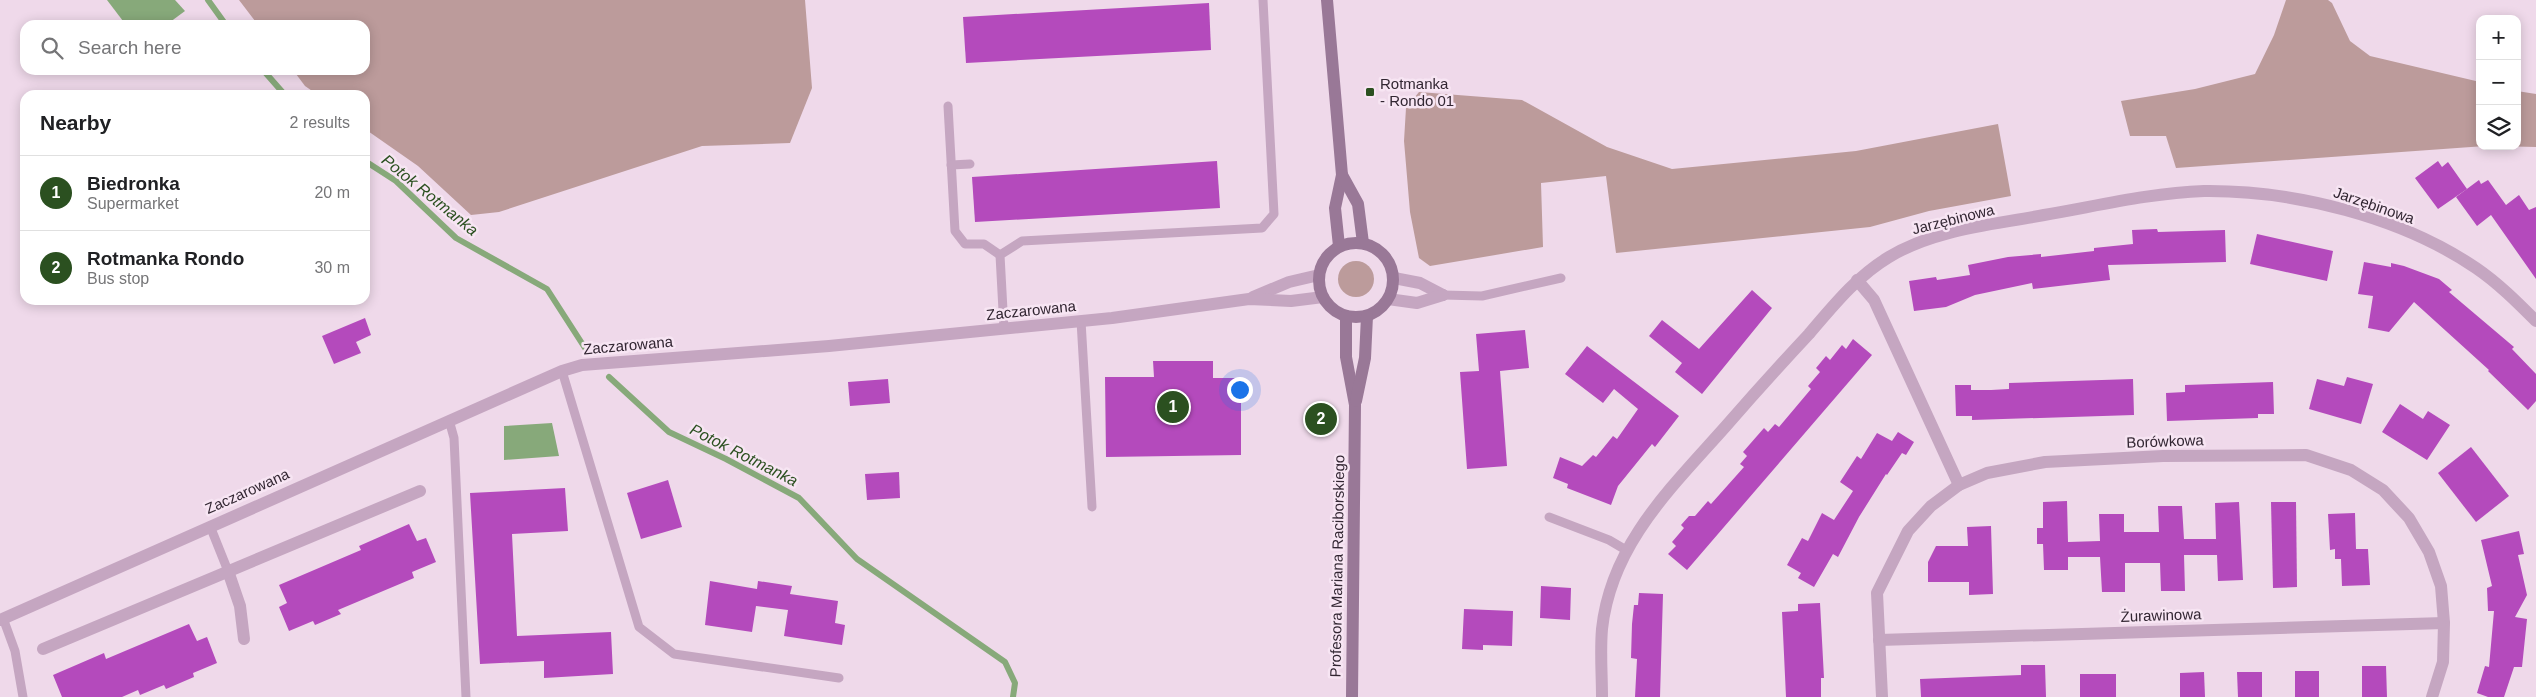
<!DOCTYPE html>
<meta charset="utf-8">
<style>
:root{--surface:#fff;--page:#f2f2f2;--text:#202124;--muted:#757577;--line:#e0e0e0;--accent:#2b5020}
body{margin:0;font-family:Arial,sans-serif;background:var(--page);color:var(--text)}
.controls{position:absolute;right:15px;top:15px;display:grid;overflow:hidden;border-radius:10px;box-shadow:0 2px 12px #0003}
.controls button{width:45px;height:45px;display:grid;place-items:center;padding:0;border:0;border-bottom:1px solid var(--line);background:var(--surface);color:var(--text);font:25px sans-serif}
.you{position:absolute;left:1239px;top:389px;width:18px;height:18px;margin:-12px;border:4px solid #fff;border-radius:50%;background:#1a73e8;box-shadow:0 0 0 8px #1a73e833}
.badge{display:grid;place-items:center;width:32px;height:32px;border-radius:50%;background:var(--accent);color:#fff;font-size:16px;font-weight:700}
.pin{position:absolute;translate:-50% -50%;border:2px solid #fff;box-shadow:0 1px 5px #0006}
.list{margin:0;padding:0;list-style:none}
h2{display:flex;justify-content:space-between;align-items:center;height:65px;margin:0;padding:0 20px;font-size:21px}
h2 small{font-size:16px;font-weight:400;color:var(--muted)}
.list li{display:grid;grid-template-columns:32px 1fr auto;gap:15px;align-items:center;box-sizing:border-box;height:75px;padding:0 20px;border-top:1px solid var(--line)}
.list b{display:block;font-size:19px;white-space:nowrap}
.list p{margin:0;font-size:16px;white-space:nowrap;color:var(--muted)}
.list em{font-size:16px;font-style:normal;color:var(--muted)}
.icon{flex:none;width:28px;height:28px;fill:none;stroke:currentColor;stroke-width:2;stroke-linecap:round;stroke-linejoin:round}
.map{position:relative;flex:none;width:2536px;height:697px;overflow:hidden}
.search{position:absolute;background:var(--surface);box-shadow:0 2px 12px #0003;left:20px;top:20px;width:350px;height:55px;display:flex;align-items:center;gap:12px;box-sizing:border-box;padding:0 18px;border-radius:15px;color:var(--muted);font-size:19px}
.panel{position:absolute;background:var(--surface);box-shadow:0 2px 12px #0003;left:20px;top:90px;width:350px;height:215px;border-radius:15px}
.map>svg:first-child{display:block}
</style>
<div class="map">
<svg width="2536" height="697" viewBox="0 0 2536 697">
<rect width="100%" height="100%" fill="#efd9ea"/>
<g fill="#bc9b9b">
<path d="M239 0H805L812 88 790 143 702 146 499 212 471 215 418 166 365 129V95H318L305 86 293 70H365V25H258Z"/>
<path d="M2286 0H2328L2332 3 2350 41 2370 56 2480 82V146H2485L2176 168 2166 136H2130L2121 101 2195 89 2255 74 2274 35Z"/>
<path d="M2517 91 2536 94V147L2493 146H2517Z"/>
<path d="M1419 92 1522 100 1607 147 1672 169 1856 151 1998 124 2011 196 1929 211 1870 227 1616 253 1606 176 1541 183 1543 247 1430 266 1419 258 1410 212 1404 141 1406 108Z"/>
<circle cx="1356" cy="279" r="18"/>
</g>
<g fill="#87a97a">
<path d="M107 0H175L185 11 166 25H126Z"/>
<path d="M552 423 559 456 504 460V426Z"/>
</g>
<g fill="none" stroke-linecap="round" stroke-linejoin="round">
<g stroke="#87a97a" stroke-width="6">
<path d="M208 0 226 25"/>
<path d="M263 70 285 95"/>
<path d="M365 161 396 181 456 238 547 289 585 348"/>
<path d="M609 377 669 432 726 459 799 498 857 559 1005 662 1015 683 1013 697"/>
</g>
</g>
<g fill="#b44abc">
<path d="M1209 3 1211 50 966 63 963 17Z"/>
<path d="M1217 161 1220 208 975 222 972 177Z"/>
<path d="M2438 161 2442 167 2448 162 2467 189 2438 209 2415 178Z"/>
<path d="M2479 180 2481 184 2488 180 2506 205 2519 195 2529 210 2536 207V279L2491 215 2477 226 2456 197Z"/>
<path d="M2157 229 2158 232 2225 230 2226 262 2108 265 2110 280 2033 289 2032 283 1975 295 1946 307 1914 311 1909 281 1936 277 1937 280 1970 275 1968 265 2008 257 2041 254V257L2094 251V248L2133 244 2132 230Z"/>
<path d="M2257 234 2333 251 2327 281 2250 264Z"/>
<path d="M2364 262 2391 267V263L2404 266 2439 279 2452 290 2449 292 2514 347 2512 349 2536 374V401L2528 410 2488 371 2489 370 2414 302 2389 332 2368 328 2373 296 2358 294Z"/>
<path d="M1752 290 1772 308 1702 394 1675 372 1682 363 1649 336 1662 320 1699 349Z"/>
<path d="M365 318 371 335 356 342 361 353 334 364 322 336Z"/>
<path d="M1525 330 1529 368 1500 371 1507 466 1467 469 1460 372 1479 371 1476 334Z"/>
<path d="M1853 339 1872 355 1687 570 1668 554 1676 546 1672 542 1684 528 1681 525 1689 516H1695L1708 501 1711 504 1744 467 1740 464 1747 456 1743 452 1764 428 1768 432 1775 424 1779 427 1811 389 1808 386 1820 372 1816 368 1826 356 1830 360 1842 345 1846 349Z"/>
<path d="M1587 346 1679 416 1655 447 1652 444 1618 486 1611 505 1567 488 1568 484 1553 478 1560 457 1582 466 1593 455 1596 457 1613 436 1617 439 1638 409 1614 389 1603 403 1565 374Z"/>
<path d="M1153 361H1213V378H1241V455L1106 457 1105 377H1154Z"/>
<path d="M2347 377 2373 384 2361 424 2309 409 2317 379 2344 386Z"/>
<path d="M888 379 890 403 850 406 848 382Z"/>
<path d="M2133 379 2134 415 1972 420V416H1956L1955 385H1971V390H1991L2009 389V383Z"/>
<path d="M2273 382 2274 414H2258V418L2167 421 2166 393 2185 392V385Z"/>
<path d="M2400 404 2423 419 2428 411 2450 425 2427 460 2382 432Z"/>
<path d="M1898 432 1914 442 1906 455 1902 453 1887 475 1886 474 1859 517 1838 557 1833 554 1814 587 1798 578 1801 573 1787 565 1802 538 1808 541 1822 513 1834 520 1853 491 1840 482 1857 456 1861 459 1877 433 1892 441Z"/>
<path d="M2471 447 2509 496 2476 522 2438 473Z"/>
<path d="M899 472 900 498 867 500 865 474Z"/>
<path d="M668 480 682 527 641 539 627 493Z"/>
<path d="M565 488 568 531 512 534 517 636 611 632 613 674 544 678V661L480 664 470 493Z"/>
<path d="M2067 501 2068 542 2100 541 2099 514H2124V532H2159L2158 506H2182L2184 539H2216L2215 503 2239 502 2243 580 2218 581 2217 555H2184L2185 591H2161L2160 563H2125V592H2102L2100 557H2068V570H2044L2043 544H2037V528H2043V502Z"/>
<path d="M2271 502H2296L2297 587 2273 588Z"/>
<path d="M2355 513 2356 549H2368L2370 585 2342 586 2341 559H2335V549L2330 550 2328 514Z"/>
<path d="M409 524 417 541 426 538 436 562 412 572 414 578 338 610 341 614 315 625 313 621 289 631 279 607 287 603 279 585 361 550 359 546Z"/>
<path d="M1991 526 1993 594 1969 595V582H1928V562L1936 546H1968L1967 527Z"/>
<path d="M2519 531 2524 554 2518 555 2527 595 2515 617 2527 619 2522 667H2514L2504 697H2488L2477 693 2485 666 2489 667 2494 611H2488L2487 588 2492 586 2481 540Z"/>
<path d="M710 581 757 589 758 581 792 586 790 594 838 601 835 623 845 625 842 645 784 636 788 610 756 606 752 632 705 625Z"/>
<path d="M1541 586 1571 588 1570 620 1540 618Z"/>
<path d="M1639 593 1663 594 1660 697H1635L1637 659 1631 658 1632 624 1634 605H1638Z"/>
<path d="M1820 603 1824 678H1821V697H1786L1782 612 1798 611V604Z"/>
<path d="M1464 609 1513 611 1512 646 1483 645V650L1462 649Z"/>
<path d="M189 624 197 641 207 637 217 663 193 673 194 677 166 689 164 685 140 695 138 690 122 697H62L53 675 104 653 106 659Z"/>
<path d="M2021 665H2045L2046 697H1921L1920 679 2021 675Z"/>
<path d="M2362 666H2386L2387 697H2362Z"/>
<rect x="2295" y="671" width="24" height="26"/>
<path d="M2204 672 2205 697H2180V673Z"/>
<path d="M2237 672H2262V697H2238Z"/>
<rect x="2080" y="674" width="36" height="23"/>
</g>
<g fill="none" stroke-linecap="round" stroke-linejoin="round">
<g stroke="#c5a6c1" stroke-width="9">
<path d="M948 106 955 231 965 244H984L1000 255"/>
<path d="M951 165 970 164"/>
<path d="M1443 295 1482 296 1561 278"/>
<path d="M1081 321 1092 507"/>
<path d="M1004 329 1000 255 1022 241 1262 228 1274 214 1263 0"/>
<path d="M562 371 639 627 674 654 839 678"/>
<path d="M449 420 454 438 466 697"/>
<path d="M1549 517 1609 540 1626 550"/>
<path d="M210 526 228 571"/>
<path d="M3 618 15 651 23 697"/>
</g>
<g stroke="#c5a6c1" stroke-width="12">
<path d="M1394 278 1420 283 1443 295"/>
<path d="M1857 280 1874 300 1959 485"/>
<path d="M1253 297 1289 282 1319 275"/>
<path d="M1388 299 1417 303 1443 295"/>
<path d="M228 571 240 606 244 639"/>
<path d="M0 620 562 371 582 365 829 346 1112 318 1249 299 1291 301 1323 297"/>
<path d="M1879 640 2444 623"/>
<path d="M43 649 420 491"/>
<path d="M1602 697C1602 674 1600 652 1602 629 1611 544 1672 487 1726 426 1753 395 1781 364 1809 334 1833 306 1857 276 1889 257 1935 229 1993 225 2044 215 2097 206 2150 193 2204 191 2294 190 2401 217 2476 268 2498 283 2517 302 2536 321"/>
<path d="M1882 697 1877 593 1908 531 1931 506 1959 485 1987 473 2045 462 2163 456 2306 455 2351 470 2383 490 2409 518 2429 552 2441 586 2444 623 2443 662 2432 697"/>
</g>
<g stroke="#997897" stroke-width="12">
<path d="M1327 0 1342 175 1335 208 1339 246"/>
<path d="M1342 175 1358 204 1363 243"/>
<circle cx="1356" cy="280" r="37"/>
<path d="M1346 316V357L1355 405 1352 697"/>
<path d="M1356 401 1365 358 1367 316"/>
</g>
</g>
<rect fill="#2b5020" stroke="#f7e5f3" stroke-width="2" x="1365" y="87" width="10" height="10" rx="2.5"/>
<g text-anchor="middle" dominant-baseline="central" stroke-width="5" stroke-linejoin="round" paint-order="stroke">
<g font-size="15" fill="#322632" stroke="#f7e5f3" text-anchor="start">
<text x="1380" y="83">Rotmanka<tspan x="1380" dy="17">- Rondo 01</tspan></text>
</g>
<g font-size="15" fill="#322632" stroke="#f7e5f3">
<text transform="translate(2374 205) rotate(19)">Jarzębinowa</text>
<text transform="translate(1953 219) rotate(-14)">Jarzębinowa</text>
<text transform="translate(1031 310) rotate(-6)">Zaczarowana</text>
<text transform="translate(628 345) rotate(-5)">Zaczarowana</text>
<text transform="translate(2165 441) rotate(-2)">Borówkowa</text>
<text transform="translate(247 491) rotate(-24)">Zaczarowana</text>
<text transform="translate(1337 566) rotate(-89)">Profesora Mariana Raciborskiego</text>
<text transform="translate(2161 615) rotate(-2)">Żurawinowa</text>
</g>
<g font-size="16" font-style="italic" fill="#2b5020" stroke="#f7e5f3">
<text transform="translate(430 195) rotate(39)">Potok Rotmanka</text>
<text transform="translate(744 455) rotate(27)">Potok Rotmanka</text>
</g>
</g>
</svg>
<div class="controls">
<button>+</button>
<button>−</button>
<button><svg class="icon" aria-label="layers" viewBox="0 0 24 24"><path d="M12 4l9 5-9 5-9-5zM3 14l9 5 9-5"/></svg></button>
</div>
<div class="you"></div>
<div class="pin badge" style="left:1173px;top:407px">1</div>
<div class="pin badge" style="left:1321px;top:419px">2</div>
<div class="search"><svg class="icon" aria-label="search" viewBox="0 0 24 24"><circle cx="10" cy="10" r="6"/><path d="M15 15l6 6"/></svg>Search here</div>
<section class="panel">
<h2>Nearby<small>2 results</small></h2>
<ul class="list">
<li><span class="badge">1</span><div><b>Biedronka</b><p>Supermarket</p></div><em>20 m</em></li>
<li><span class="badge">2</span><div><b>Rotmanka Rondo</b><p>Bus stop</p></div><em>30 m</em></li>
</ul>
</section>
</div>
